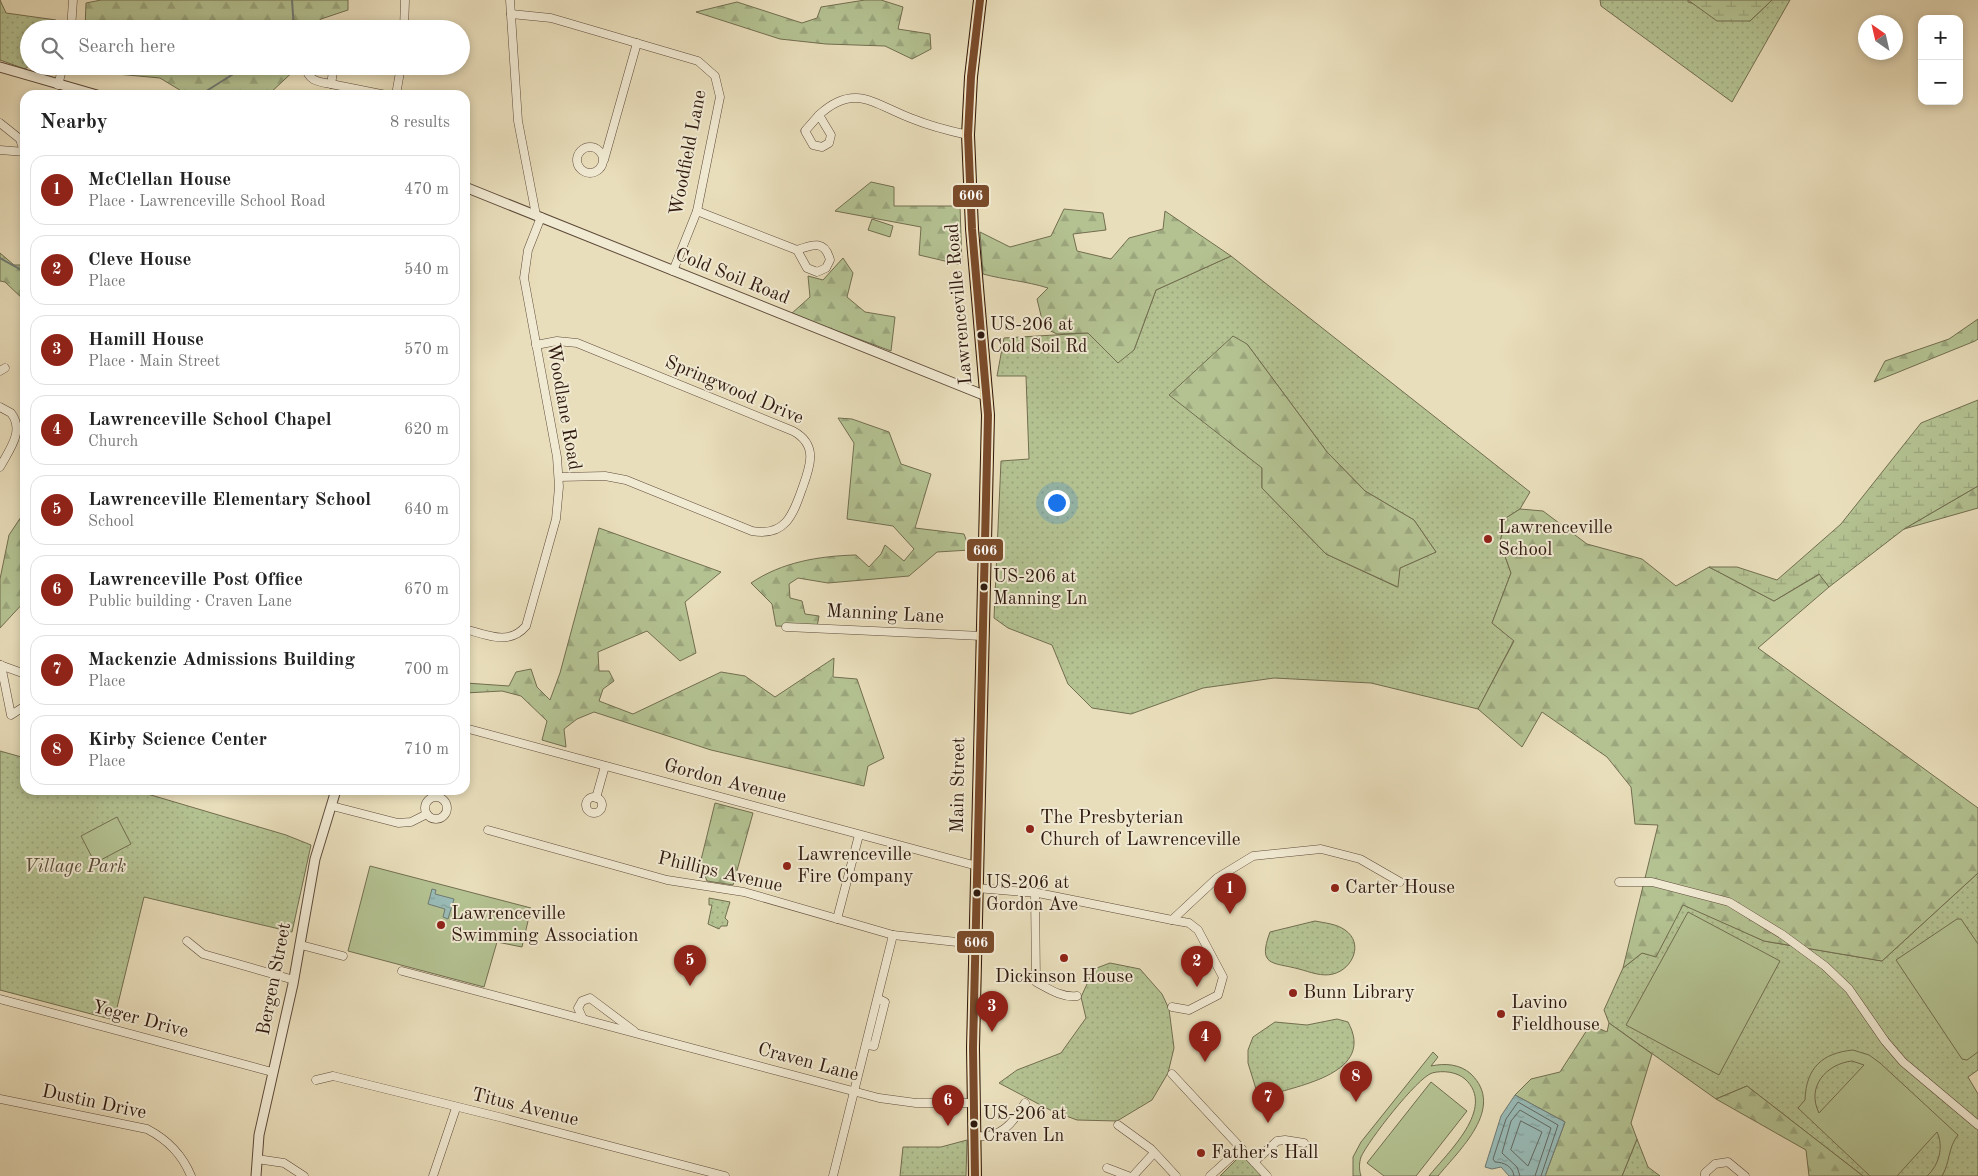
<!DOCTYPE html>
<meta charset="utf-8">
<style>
:root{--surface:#fff;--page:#f2f2f2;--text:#222;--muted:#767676;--line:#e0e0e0;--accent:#8f2418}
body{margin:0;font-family:"Old Standard TT",serif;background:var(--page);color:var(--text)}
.controls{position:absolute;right:15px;top:15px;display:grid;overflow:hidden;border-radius:10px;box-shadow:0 2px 8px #0003}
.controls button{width:45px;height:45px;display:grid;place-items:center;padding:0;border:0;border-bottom:1px solid var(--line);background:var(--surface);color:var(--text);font:25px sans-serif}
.compass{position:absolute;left:1858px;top:15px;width:45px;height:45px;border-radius:50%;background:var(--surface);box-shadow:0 2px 8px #0003;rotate:326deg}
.you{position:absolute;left:1056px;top:502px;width:18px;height:18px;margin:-12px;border:4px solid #fff;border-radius:50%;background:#1a73e8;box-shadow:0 0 0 8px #1a73e833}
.badge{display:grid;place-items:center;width:32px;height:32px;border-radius:50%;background:var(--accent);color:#fff;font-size:16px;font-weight:700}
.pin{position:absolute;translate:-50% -41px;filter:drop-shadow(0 1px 2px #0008)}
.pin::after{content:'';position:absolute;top:26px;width:18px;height:15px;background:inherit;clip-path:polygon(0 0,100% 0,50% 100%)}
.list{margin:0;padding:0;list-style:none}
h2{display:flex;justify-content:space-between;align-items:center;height:65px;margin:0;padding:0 20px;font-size:21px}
h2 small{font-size:16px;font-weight:400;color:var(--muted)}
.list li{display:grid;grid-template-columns:32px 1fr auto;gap:15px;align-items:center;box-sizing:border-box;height:70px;margin:0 10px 10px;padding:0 10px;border:1px solid var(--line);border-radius:15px}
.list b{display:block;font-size:19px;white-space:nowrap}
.list p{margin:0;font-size:16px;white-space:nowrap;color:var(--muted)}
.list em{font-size:16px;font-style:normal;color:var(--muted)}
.icon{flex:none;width:28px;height:28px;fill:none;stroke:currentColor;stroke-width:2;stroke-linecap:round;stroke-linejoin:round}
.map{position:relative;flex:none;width:1978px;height:1176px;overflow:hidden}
.search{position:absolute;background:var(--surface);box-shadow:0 2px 8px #0003;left:20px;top:20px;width:450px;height:55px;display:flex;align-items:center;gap:12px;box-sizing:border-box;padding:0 18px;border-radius:28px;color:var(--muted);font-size:19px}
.panel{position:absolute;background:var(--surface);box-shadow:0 2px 8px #0003;left:20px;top:90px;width:450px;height:705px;border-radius:15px}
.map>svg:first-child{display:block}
</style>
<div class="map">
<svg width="1978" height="1176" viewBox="0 0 1978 1176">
<defs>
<pattern id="grass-dots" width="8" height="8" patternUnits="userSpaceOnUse" patternTransform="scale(1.25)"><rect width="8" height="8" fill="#b4c292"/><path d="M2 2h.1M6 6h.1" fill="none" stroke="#9ba67d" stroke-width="1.8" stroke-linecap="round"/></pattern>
<pattern id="forest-firs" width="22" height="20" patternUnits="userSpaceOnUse" patternTransform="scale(1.25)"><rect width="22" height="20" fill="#b4c292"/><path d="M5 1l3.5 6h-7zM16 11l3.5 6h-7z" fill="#9ba67d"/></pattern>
<pattern id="wetland-marsh" width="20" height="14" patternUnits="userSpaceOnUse" patternTransform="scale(1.25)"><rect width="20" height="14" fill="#b4c292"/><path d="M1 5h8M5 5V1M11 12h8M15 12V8" fill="none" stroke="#9ba67d"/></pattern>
<pattern id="water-ripples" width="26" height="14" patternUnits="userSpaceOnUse" patternTransform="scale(1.25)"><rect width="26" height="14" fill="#99bbb7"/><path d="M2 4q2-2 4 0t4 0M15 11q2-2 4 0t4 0" fill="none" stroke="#84a09c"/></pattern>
</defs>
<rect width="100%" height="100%" fill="#e9debb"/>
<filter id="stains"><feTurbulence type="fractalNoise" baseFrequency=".004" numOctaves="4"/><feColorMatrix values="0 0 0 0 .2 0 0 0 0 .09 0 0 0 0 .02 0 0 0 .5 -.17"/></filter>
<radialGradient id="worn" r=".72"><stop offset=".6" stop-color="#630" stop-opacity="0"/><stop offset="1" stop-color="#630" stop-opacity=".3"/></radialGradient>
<g fill="url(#grass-dots)" stroke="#726e50" fill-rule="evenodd">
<path d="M0 0 6 13 56 20 54 29H29V66L25 69 0 60Z"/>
<path d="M1600 0H1688V2L1750 21 1772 0H1790L1732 102 1601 6Z"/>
<path d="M1231 256 1530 492 1520 509 1506 518 1500 542 1511 573 1492 623 1514 640 1478 709 1371 683 1274 678 1203 688 1131 714 1092 708 1068 684 1052 645 1008 628 994 618 1001 461 1029 459 1026 376H997L1004 338 1088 333 1134 350 1156 290ZM1247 344 1327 452 1365 491 1414 520 1436 552 1400 568 1397 587 1326 554 1262 488V468Z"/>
<path d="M0 751 25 758V790H134L286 835 311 845 292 932 144 897 114 1020 0 990Z"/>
<path d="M1978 873V1070L1968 1077 1978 1094V1176H1863L1747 1086 1716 1099 1609 1023 1604 1010 1623 968 1642 953 1656 956 1683 904 1764 941 1882 961Z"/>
<path d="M709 898 730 902 725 918 728 921 727 926H721L719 929 708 924 712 905H709Z"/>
<path d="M1315 921C1325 923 1337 924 1345 930 1364 943 1353 969 1333 974 1322 977 1310 972 1299 969 1273 962 1257 967 1270 932Z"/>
<path d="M1110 963 1140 969 1162 994 1169 1009 1174 1048 1168 1073 1152 1100 1117 1121 1077 1120 1050 1110 999 1083 1017 1070 1061 1053 1086 1018 1081 997 1094 969Z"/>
<path d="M1337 1019 1348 1022C1376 1073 1300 1085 1266 1096L1256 1089 1248 1063V1050L1253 1037 1275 1022 1307 1025Z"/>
<path d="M1637 1139 1648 1167 1660 1176H1622Z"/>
<path d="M967 1140 966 1176H900L903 1147H941Z"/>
<path d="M1242 1154 1263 1176H1220Z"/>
</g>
<g fill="url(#forest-firs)" stroke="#726e50">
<path d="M101 0H348V10L321 19 316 29H85L86 3Z"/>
<path d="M865 0H881L903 7 898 29 930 34 931 49 912 59 885 46 826 44 780 39 696 12 737 2 802 23 817 18 821 7Z"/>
<path d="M84 66H299L268 95H188L160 78 84 71Z"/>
<path d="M871 182 894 187V206H960L962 265 919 255 921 227 835 211Z"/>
<path d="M1064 209 1103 213 1106 230 1073 234 1077 251 1111 259 1129 238 1163 229 1165 211 1231 256 1156 290 1134 350 1118 363 1088 333 1057 334 1044 328 1037 299 1048 288C1026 281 1005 280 983 274L980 232 1010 247 1051 236Z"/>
<path d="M0 253 14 265H25V301L5 282 0 281Z"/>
<path d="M843 258 853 273 847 297 865 312 895 317 891 351 791 314 810 297 808 276 823 280Z"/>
<path d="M1978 319V339L1975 341 1874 382 1885 361 1949 339Z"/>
<path d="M1233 336 1247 344 1327 452 1365 491 1414 520 1436 552 1400 568 1398 587 1326 554 1262 488V468L1169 395Z"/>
<path d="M838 418 852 419 889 432 901 464 931 474 915 528 964 534 970 550 937 552 909 576 828 583 798 578 789 584 790 598 802 601 805 614 819 616 817 627 776 626 772 604 751 583C782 562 819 556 856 555L869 567 881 554 885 545 904 561 914 549 893 526 847 519 854 443Z"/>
<path d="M1978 486V508L1904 529Z"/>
<path d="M1520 509 1543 511 1587 544 1642 559 1676 586 1709 567 1774 601 1820 574 1829 587 1758 648 1978 808V873L1882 961 1764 941 1683 905 1656 957 1642 953 1623 968 1658 825 1635 824 1631 787 1607 757 1542 712 1522 747 1478 709 1514 641 1492 623 1511 573 1500 542 1506 518Z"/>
<path d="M25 511V601L0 628V579L9 535Z"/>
<path d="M599 528 721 572 685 602 696 653 680 661 647 631 598 652 599 671H609L614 681 603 689 599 701 633 714 721 672 745 676 775 697 834 658 833 677 857 679 884 758 868 766 864 786 711 750 594 712 577 719 564 729 566 747 542 740 547 721 521 696 502 691 465 693 466 683 509 686 516 672 531 669 537 687 550 700 560 673Z"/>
<path d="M715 803 753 813 733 885 707 881 700 864Z"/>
<path d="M1609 1023 1652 1054 1631 1123 1637 1139 1622 1176H1545L1565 1122 1515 1095 1531 1079 1560 1072 1587 1030 1598 1028 1607 1032Z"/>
<path d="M1747 1086 1863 1176H1809L1806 1150 1716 1099Z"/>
</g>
<g fill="url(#wetland-marsh)" stroke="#726e50">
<path d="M1688 0H1772L1750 21H1717Z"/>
<path d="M1978 400V486L1904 529 1829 587 1819 574 1774 601 1709 567H1737L1777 580 1841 524 1921 423Z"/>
</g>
<g fill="#b4c292" stroke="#726e50" fill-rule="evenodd">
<path d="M872 219 893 226 890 237 868 230Z"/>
<path d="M117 817 131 844 95 863 81 836Z"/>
<path d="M370 866 531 908 522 947 497 942 484 987 348 951Z"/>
<path d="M1688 912 1780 961 1719 1075 1626 1025Z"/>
<path d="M1957 919H1961L1978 944V1052L1967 1060 1962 1059 1896 960Z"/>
<path d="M1853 1050 1869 1055 1880 1063 1958 1135C1948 1147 1950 1163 1942 1176H1927C1939 1165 1944 1147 1937 1132L1897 1176H1870L1798 1108 1805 1100C1806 1068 1822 1053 1853 1050ZM1852 1061 1864 1065 1819 1113C1806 1087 1826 1064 1852 1061Z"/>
<path d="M1433 1052 1438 1057 1431 1066C1445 1063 1460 1064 1471 1074 1506 1108 1459 1150 1438 1176H1429C1447 1153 1497 1108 1465 1079 1457 1072 1443 1070 1432 1073 1417 1078 1368 1141 1361 1157 1359 1163 1359 1170 1361 1176H1353V1157L1361 1142Z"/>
<path d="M1431 1082 1467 1111 1416 1176H1384L1367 1163Z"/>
</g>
<g fill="url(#water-ripples)" stroke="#6f7a74">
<path d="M432 889 436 890 435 894 454 899 448 919 443 917 445 909 428 904Z"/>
<path d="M1515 1095 1565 1122 1545 1176H1509L1501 1167 1492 1169 1485 1167 1501 1116Z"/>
</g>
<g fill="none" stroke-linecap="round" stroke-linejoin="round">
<g stroke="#646a63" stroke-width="1">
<path d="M1521 1121 1542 1132 1528 1166 1511 1150Z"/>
<path d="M1514 1176C1513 1166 1503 1162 1495 1162L1493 1159 1506 1119 1518 1102 1558 1125 1541 1176"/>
<path d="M1520 1176 1517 1167 1502 1153 1511 1121 1520 1110 1551 1128 1535 1176"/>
</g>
<g stroke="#6f7a74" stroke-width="2">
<path d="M292 0 294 29"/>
<path d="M200 95 246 66"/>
<path d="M0 258 25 272"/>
</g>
<g stroke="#5e4a3a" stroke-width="9">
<g id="minor">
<path d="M510 0 518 121 536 215"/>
<path d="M511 14 551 18 698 61 715 76 720 97 697 211 673 271"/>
<path d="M71 29 73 0"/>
<path d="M404 29 405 0"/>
<path d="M306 66C307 81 319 82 331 84L334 66"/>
<path d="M331 84 386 95"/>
<path d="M58 85 63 66"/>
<path d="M396 95 401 66"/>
<path d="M819 115C855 82 875 105 913 119 930 126 950 131 968 135"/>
<path d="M819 115 831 135 829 143 822 147 813 145 805 131Z"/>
<path d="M0 123 20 139 24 152"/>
<circle cx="590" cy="160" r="13"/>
<path d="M0 150 25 152"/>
<path d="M604 160 637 43"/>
<path d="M697 211 797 250 807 268 817 272 826 268 830 260C825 240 813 244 797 250"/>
<path d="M536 345 557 341 577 343 793 431C819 445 810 467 802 489 793 515 785 537 752 531L626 480 605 476 559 477"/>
<path d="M0 371 5 368"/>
<path d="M0 407 11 413C25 431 9 450 0 467"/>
<path d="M786 627 982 636"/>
<path d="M465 629C487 635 509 646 526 626L556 519 559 487 557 457 524 278 528 250 541 217"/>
<path d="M0 665 25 674"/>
<path d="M1 665 11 715 25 706"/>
<path d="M465 728 977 866"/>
<circle cx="436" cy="808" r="11"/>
<circle cx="594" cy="805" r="8"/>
<path d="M596 798 605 766"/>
<path d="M332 806 398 823 411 822 427 814"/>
<path d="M488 830 667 880 744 892 893 935 975 944"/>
<path d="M1619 882H1652L1729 902 1783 935 1825 966 1849 989 1885 1041 1903 1062 1978 1125"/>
<path d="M976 888 1038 893 1172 920 1217 878 1253 856 1321 849 1360 859 1400 882"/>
<path d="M1035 892 1036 982C1049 989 1062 998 1077 996"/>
<path d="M837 919 859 835"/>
<path d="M1172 920 1189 923 1198 930 1223 977 1218 995 1189 1010 1172 1007"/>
<path d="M187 941 203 954 294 980"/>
<path d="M301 945 343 956"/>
<path d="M402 971 879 1098 916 1103H974"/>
<path d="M0 999 272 1072"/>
<path d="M583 1019 578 1008 582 1001 590 998 634 1031"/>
<path d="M867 1045 874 1046 885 1002 879 999"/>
<path d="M1172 1074 1267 1176"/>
<path d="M316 1080 333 1076 503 1118 725 1176"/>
<path d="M0 1099 147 1129C168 1140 182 1154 191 1176"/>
<path d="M1118 1125 1151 1149 1176 1176"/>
<path d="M975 1136C1001 1139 1013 1123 1025 1103"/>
<path d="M257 1159 284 1163 304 1176"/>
<path d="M1254 1162 1277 1141 1285 1140 1304 1143"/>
<path d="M1107 1168 1128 1176"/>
<path d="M433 1176 456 1108"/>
<path d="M833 1176 893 935"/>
<path d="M1133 1176 1154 1153"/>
<path d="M1210 1176 1241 1148"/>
<path d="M1705 1176V1173L1715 1164 1728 1162 1745 1176"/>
</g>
</g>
<g stroke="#5e4a3a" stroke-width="11">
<g id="tertiary">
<path d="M0 67 97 95"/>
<path d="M465 187 986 396"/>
<path d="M256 1176 259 1135 293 984 315 859 336 790"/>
</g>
</g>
<g stroke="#2f190f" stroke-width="14">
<path id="trunk" d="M975 1176 973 1048 988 415 972 229 968 135 971 77 980 0"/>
</g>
<use href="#minor" stroke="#f1ead3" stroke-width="8"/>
<use href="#tertiary" stroke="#f1ead3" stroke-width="9"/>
<use href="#trunk" stroke="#e4bf7e" stroke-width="12"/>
<g stroke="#f1ead3" stroke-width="11">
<path id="bus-1" d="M975 1176 973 1048 988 415 972 229 968 135 971 77 980 0"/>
</g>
<use href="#bus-1" stroke="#7a4b2a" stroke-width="8"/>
</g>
<g fill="#2f190f" stroke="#f1ead3" stroke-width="2">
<circle cx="981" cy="335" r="4.5"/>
<circle cx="984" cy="587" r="4.5"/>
<circle cx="977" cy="893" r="4.5"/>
<circle cx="974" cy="1124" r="4.5"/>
</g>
<g fill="#8f2418" stroke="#f1ead3" stroke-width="2">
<circle cx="1488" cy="539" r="5"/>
<circle cx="1030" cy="829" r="5"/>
<circle cx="787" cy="866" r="5"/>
<circle cx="1335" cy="888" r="5"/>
<circle cx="441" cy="925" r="5"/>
<circle cx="1064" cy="958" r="5"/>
<circle cx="1293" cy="993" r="5"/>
<circle cx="1501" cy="1014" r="5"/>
<circle cx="1201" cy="1153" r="5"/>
</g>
<g text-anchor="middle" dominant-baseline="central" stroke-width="4" stroke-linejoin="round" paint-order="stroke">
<g font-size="18" fill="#2f190f" stroke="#f1ead3" text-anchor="start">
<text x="990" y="325">US-206 at<tspan x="990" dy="22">Cold Soil Rd</tspan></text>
<text x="993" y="577">US-206 at<tspan x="993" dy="22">Manning Ln</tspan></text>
<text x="986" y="883">US-206 at<tspan x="986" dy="22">Gordon Ave</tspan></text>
<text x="983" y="1114">US-206 at<tspan x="983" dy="22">Craven Ln</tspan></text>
</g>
<g font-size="19" fill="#2f190f" stroke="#f1ead3">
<text transform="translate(689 153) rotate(-79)">Woodfield Lane</text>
<text transform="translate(732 277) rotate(22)">Cold Soil Road</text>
<text transform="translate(960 304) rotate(-95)">Lawrenceville Road</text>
<text transform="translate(734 391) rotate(23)">Springwood Drive</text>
<text transform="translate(563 407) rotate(80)">Woodlane Road</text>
<text transform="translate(885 615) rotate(3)">Manning Lane</text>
<text transform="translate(725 782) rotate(15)">Gordon Avenue</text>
<text transform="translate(959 785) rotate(-89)">Main Street</text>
<text transform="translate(720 873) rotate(13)">Phillips Avenue</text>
<text transform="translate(275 979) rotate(-79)">Bergen Street</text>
<text transform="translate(140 1020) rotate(15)">Yeger Drive</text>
<text transform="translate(808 1063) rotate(15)">Craven Lane</text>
<text transform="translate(94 1103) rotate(12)">Dustin Drive</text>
<text transform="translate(525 1108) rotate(14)">Titus Avenue</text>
</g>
<g font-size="19" fill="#2f190f" stroke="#f1ead3" text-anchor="start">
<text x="1498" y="528">Lawrenceville<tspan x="1498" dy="22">School</tspan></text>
<text x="1040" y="818">The Presbyterian<tspan x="1040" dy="22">Church of Lawrenceville</tspan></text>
<text x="797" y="855">Lawrenceville<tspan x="797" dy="22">Fire Company</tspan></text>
<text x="1345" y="888">Carter House</text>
<text x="451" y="914">Lawrenceville<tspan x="451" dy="22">Swimming Association</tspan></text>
<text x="1064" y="977" text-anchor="middle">Dickinson House</text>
<text x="1303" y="993">Bunn Library</text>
<text x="1511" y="1003">Lavino<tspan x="1511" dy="22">Fieldhouse</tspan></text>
<text x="1211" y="1153">Father's Hall</text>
</g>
<g font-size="19" font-style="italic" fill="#574c36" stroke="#f1ead3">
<text x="75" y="867">Village Park</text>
</g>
</g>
<g stroke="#f1ead3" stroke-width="2">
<rect x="952" y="184" width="38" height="24" rx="5" fill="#7a4b2a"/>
<rect x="966" y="538" width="38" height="24" rx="5" fill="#7a4b2a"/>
<rect x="956" y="930" width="39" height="24" rx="5" fill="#7a4b2a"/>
</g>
<g font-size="14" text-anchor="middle" font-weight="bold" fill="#fff">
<text x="971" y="200">606</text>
<text x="985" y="555">606</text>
<text x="976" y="947">606</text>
</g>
<rect width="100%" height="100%" filter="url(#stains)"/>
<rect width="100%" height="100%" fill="url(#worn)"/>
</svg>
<div class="controls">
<button>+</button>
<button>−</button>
</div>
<svg class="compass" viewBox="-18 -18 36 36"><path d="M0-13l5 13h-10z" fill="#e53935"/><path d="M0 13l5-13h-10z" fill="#767676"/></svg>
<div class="you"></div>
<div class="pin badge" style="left:1230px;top:914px">1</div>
<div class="pin badge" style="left:1197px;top:987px">2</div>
<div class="pin badge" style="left:992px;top:1032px">3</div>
<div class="pin badge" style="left:1205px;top:1062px">4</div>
<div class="pin badge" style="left:690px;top:986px">5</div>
<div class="pin badge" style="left:948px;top:1126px">6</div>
<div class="pin badge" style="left:1268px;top:1123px">7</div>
<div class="pin badge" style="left:1356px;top:1102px">8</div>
<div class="search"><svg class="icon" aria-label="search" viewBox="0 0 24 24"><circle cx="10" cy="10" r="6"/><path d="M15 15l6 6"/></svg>Search here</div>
<section class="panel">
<h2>Nearby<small>8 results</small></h2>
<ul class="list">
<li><span class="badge">1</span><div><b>McClellan House</b><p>Place · Lawrenceville School Road</p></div><em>470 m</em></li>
<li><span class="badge">2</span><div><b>Cleve House</b><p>Place</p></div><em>540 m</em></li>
<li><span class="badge">3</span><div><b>Hamill House</b><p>Place · Main Street</p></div><em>570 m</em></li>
<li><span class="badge">4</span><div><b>Lawrenceville School Chapel</b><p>Church</p></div><em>620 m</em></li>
<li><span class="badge">5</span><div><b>Lawrenceville Elementary School</b><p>School</p></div><em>640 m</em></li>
<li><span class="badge">6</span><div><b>Lawrenceville Post Office</b><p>Public building · Craven Lane</p></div><em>670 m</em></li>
<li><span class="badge">7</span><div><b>Mackenzie Admissions Building</b><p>Place</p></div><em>700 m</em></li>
<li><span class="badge">8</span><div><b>Kirby Science Center</b><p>Place</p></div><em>710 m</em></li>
</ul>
</section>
</div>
